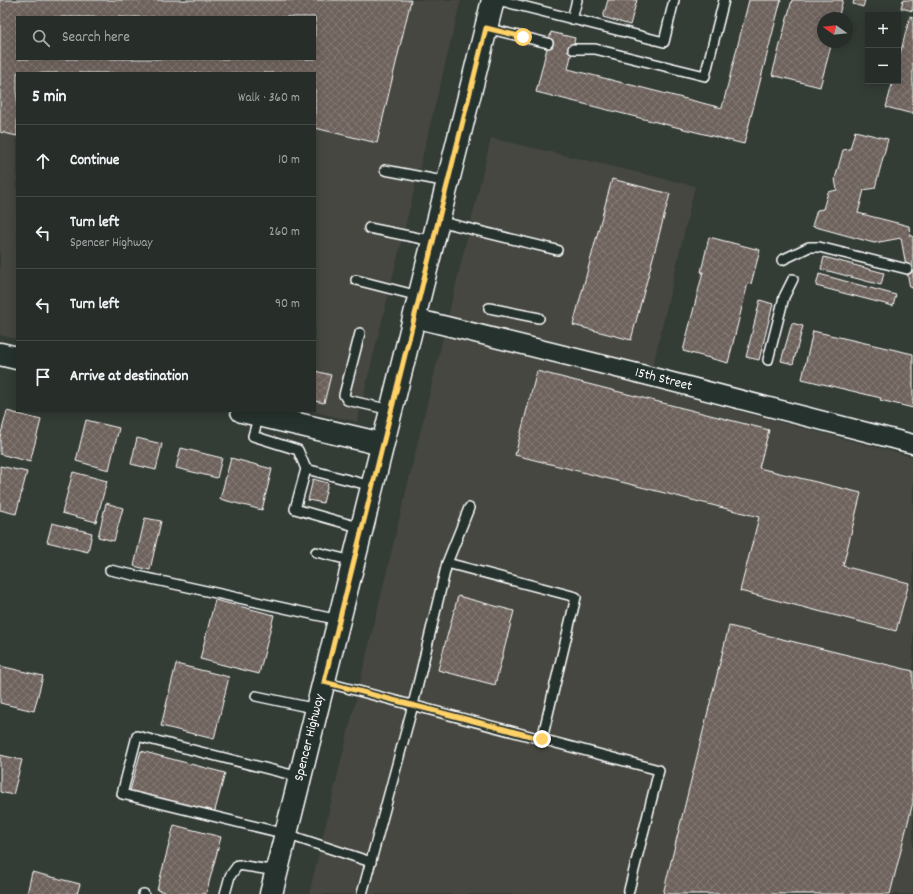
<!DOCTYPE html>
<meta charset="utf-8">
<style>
:root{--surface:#272d28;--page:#333934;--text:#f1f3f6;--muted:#a4a8a8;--line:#434945}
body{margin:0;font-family:Dekko,sans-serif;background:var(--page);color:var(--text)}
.controls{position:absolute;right:12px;top:12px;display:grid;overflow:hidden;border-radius:0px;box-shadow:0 2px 10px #0003}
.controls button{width:36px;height:36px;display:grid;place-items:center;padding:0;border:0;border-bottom:1px solid var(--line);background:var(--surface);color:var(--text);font:20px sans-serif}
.compass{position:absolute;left:817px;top:12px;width:36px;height:36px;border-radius:50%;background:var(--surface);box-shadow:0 2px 10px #0003;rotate:285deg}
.stop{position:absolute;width:12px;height:12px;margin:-9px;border:3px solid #ffd166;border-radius:50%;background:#fff}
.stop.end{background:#ffd166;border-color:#fff;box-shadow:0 1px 4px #0008}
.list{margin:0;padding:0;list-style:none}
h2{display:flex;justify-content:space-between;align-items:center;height:52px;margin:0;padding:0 16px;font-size:17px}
h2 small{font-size:13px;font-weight:400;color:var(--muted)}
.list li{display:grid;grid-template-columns:26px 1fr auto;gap:12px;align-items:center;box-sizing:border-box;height:72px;padding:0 16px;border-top:1px solid var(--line)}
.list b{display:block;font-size:15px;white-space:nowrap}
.list p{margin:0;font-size:13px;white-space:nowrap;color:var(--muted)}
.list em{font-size:13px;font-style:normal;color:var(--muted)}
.icon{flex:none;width:22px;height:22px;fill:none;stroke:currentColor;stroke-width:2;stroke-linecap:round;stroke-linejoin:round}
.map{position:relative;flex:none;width:913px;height:894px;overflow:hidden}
.search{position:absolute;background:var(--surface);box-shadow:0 2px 10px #0003;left:16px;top:16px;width:300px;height:44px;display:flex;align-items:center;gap:10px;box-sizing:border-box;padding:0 14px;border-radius:0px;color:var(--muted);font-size:15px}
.panel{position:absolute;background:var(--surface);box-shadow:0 2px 10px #0003;left:16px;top:72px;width:300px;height:340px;border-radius:0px}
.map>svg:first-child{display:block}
</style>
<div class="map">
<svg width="913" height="894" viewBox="0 0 913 894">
<defs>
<pattern id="building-cross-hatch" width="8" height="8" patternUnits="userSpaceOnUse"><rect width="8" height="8" fill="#6e625b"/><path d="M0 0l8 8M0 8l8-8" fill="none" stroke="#847a74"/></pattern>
</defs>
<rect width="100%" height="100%" fill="#343c36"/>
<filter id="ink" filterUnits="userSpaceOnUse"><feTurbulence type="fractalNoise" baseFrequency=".025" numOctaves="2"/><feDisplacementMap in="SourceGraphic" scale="8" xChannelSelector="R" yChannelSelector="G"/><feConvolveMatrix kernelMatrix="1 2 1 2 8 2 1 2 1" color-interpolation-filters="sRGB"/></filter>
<g filter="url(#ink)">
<g fill="#454741" fill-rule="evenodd">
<path d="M0 0H461L357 422 311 411H315V73H17V339L0 335ZM17 17H315V59H17Z"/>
<path d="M491 138 695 186 648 387 913 457V894H309Z"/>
</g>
<g fill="url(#building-cross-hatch)" stroke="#fff" fill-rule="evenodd">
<path d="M0 0H411L377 143 315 128V73H17V136L0 132ZM17 17H315V59H17Z"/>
<path d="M608 0H637L630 25 603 17Z"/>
<path d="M749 0H781L744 144 536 92 551 32 575 38 568 69 722 108Z"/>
<path d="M792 0H843L838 18H823V42H832L820 87 772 75Z"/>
<path d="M854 0H865L863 7 853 4Z"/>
<path d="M903 0H913V11L901 8Z"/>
<path d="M910 16 913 17V114L886 107 893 81H898V62Z"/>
<path d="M855 131 888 139 875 188 864 190 858 213 909 226 910 236H913V287L910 288 901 238 874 243 812 226 817 210 823 209 828 192 837 190 835 179 843 150 850 149Z"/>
<path d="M612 179 670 194 631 340 573 325Z"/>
<path d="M709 237 760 250 751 284 748 283 728 363 683 351 703 272H701Z"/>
<path d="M824 257 884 273 881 285 821 269Z"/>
<path d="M819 274 896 295 893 306 816 286Z"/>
<path d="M760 300 773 304 759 360 746 357Z"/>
<path d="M792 323 803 326 793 364 781 361Z"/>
<path d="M813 331 913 354V408L880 400 881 398 802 379Z"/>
<path d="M315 371 331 375 324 403 315 401Z"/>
<path d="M537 371 769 430 759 468 861 493 843 566 909 583 896 631 740 591 759 517 515 455Z"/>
<path d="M7 411 41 420 30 462 0 454V437Z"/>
<path d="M86 420 119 428 109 470 76 461Z"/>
<path d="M137 438 162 444 156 470 131 464Z"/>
<path d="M181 448 222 458 217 478 176 468Z"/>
<path d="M231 458 272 469 262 510 220 499Z"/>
<path d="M0 466 27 472 16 514 0 510Z"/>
<path d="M73 472 107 481 96 522 62 513Z"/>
<path d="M313 479 328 483 323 503 308 500Z"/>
<path d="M106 503 123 508 114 541 98 537Z"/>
<path d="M145 518 161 521 150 570 134 566Z"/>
<path d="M52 523 92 533 88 552 47 542Z"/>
<path d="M458 596 514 611 495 685 438 670Z"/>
<path d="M215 600 274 615 259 674 200 659Z"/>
<path d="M729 626 913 671V802L890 894H663Z"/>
<path d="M176 664 229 677 214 739 161 726Z"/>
<path d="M0 666 43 676 34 711 0 703Z"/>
<path d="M141 751 225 773 214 814 130 791Z"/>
<path d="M0 755 22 760 13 795 0 792Z"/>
<path d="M174 825 221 837 206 894H172L157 890Z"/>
<path d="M32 872 80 884 77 894H27Z"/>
</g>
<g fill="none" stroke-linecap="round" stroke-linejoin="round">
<g stroke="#fff" stroke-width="12">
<g id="service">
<path d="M498 0 664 42 674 0"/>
<path d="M572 19 577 0"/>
<path d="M486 28 548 43"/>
<path d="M573 49H595L705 76 724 0"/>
<path d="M385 170 448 182"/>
<path d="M438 221 557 250"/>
<path d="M369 228 433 241"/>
<path d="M782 260 809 247H819L907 269"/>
<path d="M356 280 419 296"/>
<path d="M489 308 539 318"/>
<path d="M360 333 344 395 347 400 391 410"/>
<path d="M768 360 784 297 793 279"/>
<path d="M259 415 253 436 298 450 306 469"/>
<path d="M362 528 295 509 306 469 372 486"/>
<path d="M316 552 353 561"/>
<path d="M447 563 469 508"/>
<path d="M110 570 339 620"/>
<path d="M324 682 659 770 628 894"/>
<path d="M256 696 317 709"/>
<path d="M300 777 137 736 122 794 286 834 371 862"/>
<path d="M143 894H144"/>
<path d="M225 894 230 876 238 865 277 871"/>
<path d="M362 894 413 705 447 563 576 597 542 739"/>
</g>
</g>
<g stroke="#fff" stroke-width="21">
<g id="minor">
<path id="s1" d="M414 318 637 373 913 444"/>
</g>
</g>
<g stroke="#fff" stroke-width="25">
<g id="tertiary">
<path d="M0 354 17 358"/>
<path d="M242 411 382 444"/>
</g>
</g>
<g stroke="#fff" stroke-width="25">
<g id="primary">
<path id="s2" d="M271 894 493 0"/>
</g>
</g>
<use href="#service" stroke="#26332d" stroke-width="9"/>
<use href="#minor" stroke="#26332d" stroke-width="18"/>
<use href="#tertiary" stroke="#26332d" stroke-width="22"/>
<use href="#primary" stroke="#26332d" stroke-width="22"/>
</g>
</g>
<g fill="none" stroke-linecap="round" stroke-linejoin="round" filter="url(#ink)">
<path stroke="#ffd166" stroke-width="5" d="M523 37 486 28 324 682 542 739"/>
</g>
<g text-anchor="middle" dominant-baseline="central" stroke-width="3.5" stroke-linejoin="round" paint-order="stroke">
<g font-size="14" fill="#fff" stroke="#26332d">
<text stroke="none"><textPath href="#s1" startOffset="257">15th Street</textPath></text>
<text stroke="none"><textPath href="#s2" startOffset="161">Spencer Highway</textPath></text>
</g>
</g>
</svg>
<div class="controls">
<button>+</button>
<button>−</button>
</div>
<svg class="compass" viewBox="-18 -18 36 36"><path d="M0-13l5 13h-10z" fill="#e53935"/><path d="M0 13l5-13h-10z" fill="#a4a8a8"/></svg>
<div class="stop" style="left:523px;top:37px"></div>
<div class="stop end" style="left:542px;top:739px"></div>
<div class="search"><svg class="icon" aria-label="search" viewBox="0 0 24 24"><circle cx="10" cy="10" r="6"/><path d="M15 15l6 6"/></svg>Search here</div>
<section class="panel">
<h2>5 min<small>Walk · 360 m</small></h2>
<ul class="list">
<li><svg class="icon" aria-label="ahead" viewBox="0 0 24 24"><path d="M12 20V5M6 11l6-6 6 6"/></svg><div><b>Continue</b></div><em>10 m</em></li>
<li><svg class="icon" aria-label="left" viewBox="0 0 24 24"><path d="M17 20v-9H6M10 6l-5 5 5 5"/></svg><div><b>Turn left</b><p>Spencer Highway</p></div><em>260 m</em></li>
<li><svg class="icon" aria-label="left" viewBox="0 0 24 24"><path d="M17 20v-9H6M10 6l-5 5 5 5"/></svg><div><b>Turn left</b></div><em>90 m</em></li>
<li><svg class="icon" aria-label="arrive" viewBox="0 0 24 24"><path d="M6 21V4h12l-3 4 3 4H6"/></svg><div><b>Arrive at destination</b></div></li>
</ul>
</section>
</div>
